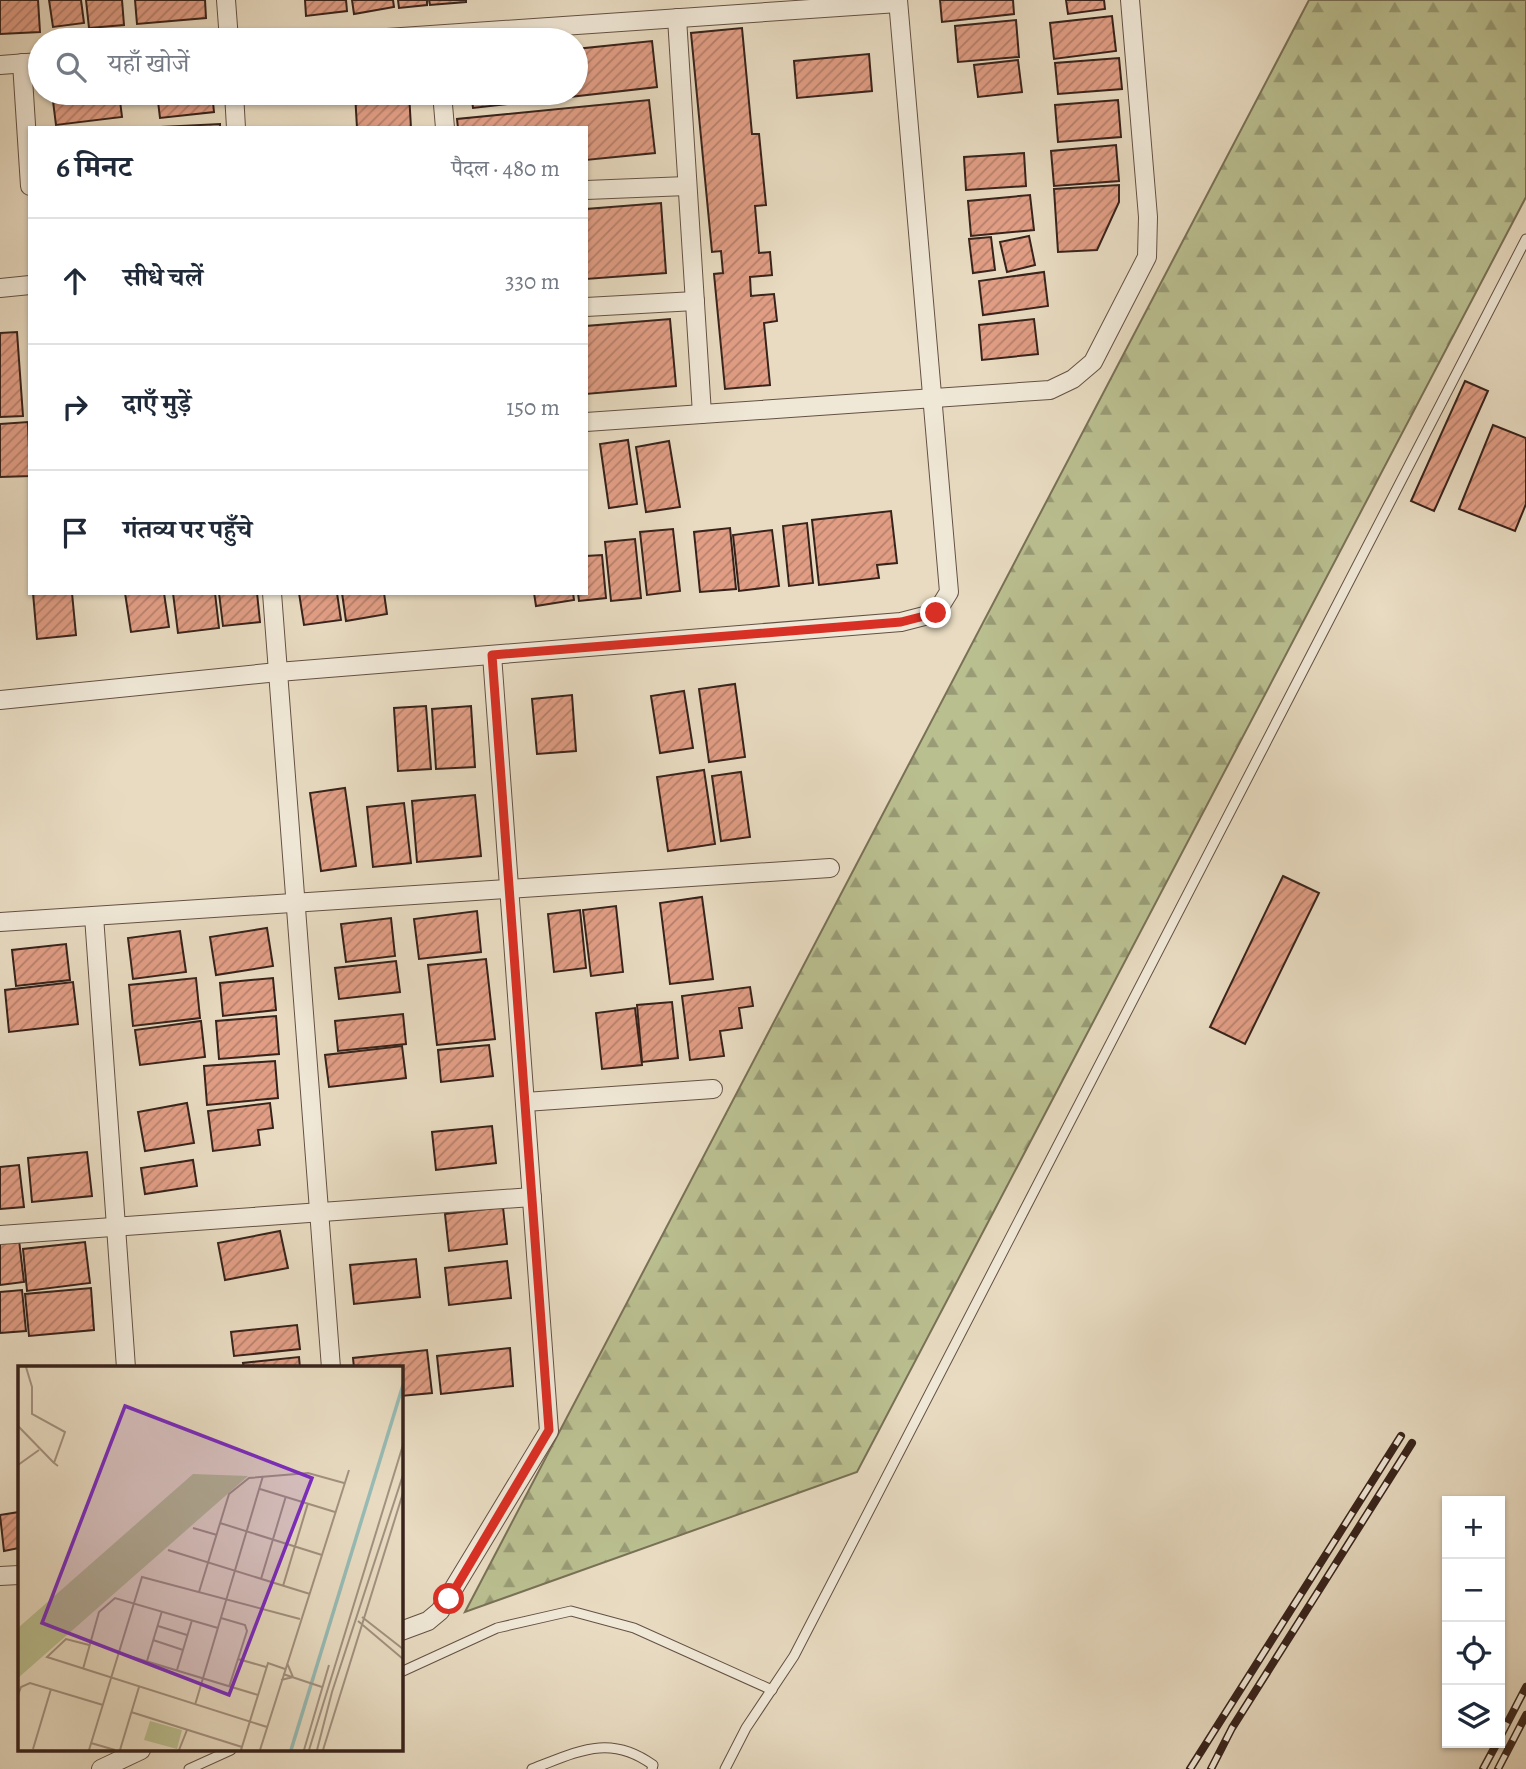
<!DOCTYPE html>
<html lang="hi">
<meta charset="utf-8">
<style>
:root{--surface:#fff;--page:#f6f6f7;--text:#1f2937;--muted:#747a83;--line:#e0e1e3}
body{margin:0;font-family:Alegreya,"Noto Serif Devanagari",serif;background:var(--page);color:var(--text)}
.controls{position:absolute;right:21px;bottom:21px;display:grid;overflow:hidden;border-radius:0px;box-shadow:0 2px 5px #0004}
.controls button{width:63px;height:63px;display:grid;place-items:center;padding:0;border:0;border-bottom:2px solid var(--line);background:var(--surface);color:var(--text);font:35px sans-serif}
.stop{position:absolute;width:21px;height:21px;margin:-16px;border:5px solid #d93025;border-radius:50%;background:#fff}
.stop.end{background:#d93025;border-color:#fff;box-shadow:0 2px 7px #0008}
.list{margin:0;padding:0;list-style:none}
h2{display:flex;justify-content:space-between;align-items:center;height:91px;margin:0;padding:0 28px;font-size:30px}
h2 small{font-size:23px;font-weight:400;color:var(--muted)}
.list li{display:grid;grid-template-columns:46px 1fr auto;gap:21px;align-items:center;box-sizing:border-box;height:126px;padding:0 28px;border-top:2px solid var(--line)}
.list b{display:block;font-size:26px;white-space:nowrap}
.list em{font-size:23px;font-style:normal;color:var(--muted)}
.icon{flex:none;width:38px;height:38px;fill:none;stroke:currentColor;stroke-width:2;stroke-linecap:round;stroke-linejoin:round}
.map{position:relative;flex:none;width:1526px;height:1769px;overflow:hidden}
.search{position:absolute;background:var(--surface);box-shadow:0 2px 5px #0004;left:28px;top:28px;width:560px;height:77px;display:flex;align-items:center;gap:18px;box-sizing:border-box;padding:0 24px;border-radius:38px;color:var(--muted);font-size:26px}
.panel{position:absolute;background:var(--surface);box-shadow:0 2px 5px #0004;left:28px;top:126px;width:560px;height:469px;border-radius:0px}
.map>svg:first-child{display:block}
</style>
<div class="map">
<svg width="1526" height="1769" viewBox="0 0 1526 1769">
<defs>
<pattern id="forest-firs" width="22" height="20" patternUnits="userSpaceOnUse" patternTransform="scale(1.75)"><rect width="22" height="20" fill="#babf90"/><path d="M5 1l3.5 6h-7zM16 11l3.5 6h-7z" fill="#989b75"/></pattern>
<pattern id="building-hatch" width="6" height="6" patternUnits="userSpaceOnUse" patternTransform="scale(1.75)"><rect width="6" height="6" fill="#e19e85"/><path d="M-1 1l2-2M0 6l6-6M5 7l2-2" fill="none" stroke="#b7806c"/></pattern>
</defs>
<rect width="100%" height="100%" fill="#e8dbc1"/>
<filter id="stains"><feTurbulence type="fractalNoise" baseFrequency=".00286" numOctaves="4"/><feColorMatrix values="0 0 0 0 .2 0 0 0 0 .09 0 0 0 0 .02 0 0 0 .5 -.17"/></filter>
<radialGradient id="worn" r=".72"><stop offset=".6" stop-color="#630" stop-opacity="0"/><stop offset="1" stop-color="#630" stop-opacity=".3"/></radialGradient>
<path fill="url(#forest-firs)" stroke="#797156" stroke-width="2" d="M1309 0H1526V197L857 1472 465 1612Z"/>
<g fill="url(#building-hatch)" stroke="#38231b" stroke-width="2">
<path d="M0 0H38L40 32 0 34Z"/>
<path d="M49 0H81L84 23 53 27Z"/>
<path d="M86 0H122L124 25 89 28Z"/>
<path d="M135 0H205L206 18 137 24Z"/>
<path d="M305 0H346L347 11 306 16Z"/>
<path d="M352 0H393L394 7 354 14Z"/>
<path d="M398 0H427V5L399 8Z"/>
<path d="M429 0H466V2L430 5Z"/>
<path d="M940 0H1013L1014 14 942 22Z"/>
<path d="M1066 0H1104L1105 9 1068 14Z"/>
<path d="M1112 16 1116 51 1054 59 1050 23Z"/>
<path d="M1016 20 1019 57 958 62 955 26Z"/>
<path d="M742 28 752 134H759L766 205 755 206 759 253 770 252 772 275 750 277 751 296 774 294 777 321 764 323 770 385 725 389 714 274 723 273 721 251 712 252 691 33Z"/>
<path d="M652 41 657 87 473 108 471 93H576V49Z"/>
<path d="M869 54 872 91 797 98 794 61Z"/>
<path d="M1119 58 1122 89 1058 94 1055 63Z"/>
<path d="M1018 60 1022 92 978 97 974 65Z"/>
<path d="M52 93H119L122 117 56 125Z"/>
<path d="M157 93H212L214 112 160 118Z"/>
<path d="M355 93H409L411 128H357Z"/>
<path d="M649 100 655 153 586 160V128H458L457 119Z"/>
<path d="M1118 100 1121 137 1058 142 1055 105Z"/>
<path d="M220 124V128H161V127Z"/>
<path d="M1116 145 1119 181 1054 186 1051 151Z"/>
<path d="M1024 153 1026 186 966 190 964 157Z"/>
<path d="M1119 185V202L1097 250 1058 252 1054 189Z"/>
<path d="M1030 195 1034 230 971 236 968 201Z"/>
<path d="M661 203 666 273 586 279V209Z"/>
<path d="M1029 236 1035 265 1007 272 1000 242Z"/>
<path d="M991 237 995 270 973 273 969 239Z"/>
<path d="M1044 272 1048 306 983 315 979 281Z"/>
<path d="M670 319 676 386 586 394V326Z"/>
<path d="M1034 319 1038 354 982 360 979 325Z"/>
<path d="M17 332 23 416 0 417V333Z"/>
<path d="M1465 381 1488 391 1434 511 1411 501Z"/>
<path d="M28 422 30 476 0 477V424Z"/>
<path d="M1493 425 1526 438V504L1515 531 1459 509Z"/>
<path d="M628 440 637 504 609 508 600 444Z"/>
<path d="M669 441 680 507 646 512 636 447Z"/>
<path d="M891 511 897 563 877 565 879 578 819 585 812 520Z"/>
<path d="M807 523 813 583 789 586 783 526Z"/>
<path d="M730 528 736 589 700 592 694 532Z"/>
<path d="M673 529 680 591 647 595 640 532Z"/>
<path d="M772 530 779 586 739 591 733 535Z"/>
<path d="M635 539 641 598 611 601 605 542Z"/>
<path d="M602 555 606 598 579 601 578 593H586V556Z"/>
<path d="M33 593H72L76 635 37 639Z"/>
<path d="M125 593H164L169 627 131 632Z"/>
<path d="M173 593H215L219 628 178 633Z"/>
<path d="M219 593H257L260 622 223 626Z"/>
<path d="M299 593H337L341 620 304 625Z"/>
<path d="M342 593H384L387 614 346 621Z"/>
<path d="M534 593H573L574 600 536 606Z"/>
<path d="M735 684 745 757 709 762 699 689Z"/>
<path d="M684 691 693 748 660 753 651 696Z"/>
<path d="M572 695 576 751 537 754 532 699Z"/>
<path d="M426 706 431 769 398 771 394 708Z"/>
<path d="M471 706 475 767 436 769 432 709Z"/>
<path d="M704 770 715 844 668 851 657 777Z"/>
<path d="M741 772 750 837 721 841 712 776Z"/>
<path d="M345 788 356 866 321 871 310 793Z"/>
<path d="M475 795 481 856 417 862 412 801Z"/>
<path d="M404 803 411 863 373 867 367 807Z"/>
<path d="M1283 876 1319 893 1245 1044 1210 1027Z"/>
<path d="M702 897 713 979 670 984 660 903Z"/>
<path d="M616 906 623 972 591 976 583 910Z"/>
<path d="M580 910 586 968 554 972 548 914Z"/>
<path d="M477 911 481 952 419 959 414 919Z"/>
<path d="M391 918 395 956 346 962 341 924Z"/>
<path d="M267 928 273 966 216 975 210 937Z"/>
<path d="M180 931 186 972 133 979 128 938Z"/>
<path d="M66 944 70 980 16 986 12 950Z"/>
<path d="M486 959 495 1039 437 1045 428 965Z"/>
<path d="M396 961 400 992 339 999 335 968Z"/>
<path d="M196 978 200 1018 133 1026 129 985Z"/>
<path d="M273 978 276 1010 223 1016 220 983Z"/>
<path d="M73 982 78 1024 9 1032 5 990Z"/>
<path d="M750 987 753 1006 739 1008 742 1028 720 1031 724 1056 690 1060 682 996Z"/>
<path d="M672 1002 678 1058 642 1062 637 1005Z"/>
<path d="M635 1008 642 1065 602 1069 596 1013Z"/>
<path d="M403 1014 406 1044 338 1051 335 1021Z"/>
<path d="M276 1016 279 1054 219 1059 216 1021Z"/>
<path d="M201 1021 205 1057 140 1065 135 1030Z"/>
<path d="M489 1045 493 1076 441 1082 438 1050Z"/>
<path d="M402 1046 406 1078 329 1087 325 1055Z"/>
<path d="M275 1061 278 1098 207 1105 204 1066Z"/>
<path d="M187 1103 194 1143 145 1151 138 1112Z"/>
<path d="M270 1103 273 1128 258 1130 260 1145 213 1151 208 1111Z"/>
<path d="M492 1126 496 1163 436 1170 432 1132Z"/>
<path d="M87 1152 92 1196 32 1202 28 1158Z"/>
<path d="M193 1160 197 1186 145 1194 141 1168Z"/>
<path d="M19 1165 24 1207 0 1209V1167Z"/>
<path d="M503 1207 507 1244 449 1251 445 1214Z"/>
<path d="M280 1231 288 1268 225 1280 218 1243Z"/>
<path d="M19 1240 24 1282 0 1285V1243Z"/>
<path d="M85 1242 90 1283 27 1291 23 1249Z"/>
<path d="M416 1259 420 1297 354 1304 350 1265Z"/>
<path d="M507 1261 511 1298 449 1305 445 1268Z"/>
<path d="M91 1288 94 1330 29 1336 25 1294Z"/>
<path d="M22 1290 26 1331 0 1333V1292Z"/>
<path d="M297 1325 300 1349 234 1356 231 1332Z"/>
<path d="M510 1348 513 1386 441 1394 437 1356Z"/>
<path d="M427 1350 432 1393 401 1396V1368H354L353 1358Z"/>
<path d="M299 1357 300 1368H244L243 1363Z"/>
<path d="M19 1512V1548L4 1551 0 1515Z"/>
</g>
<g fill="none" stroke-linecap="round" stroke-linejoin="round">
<g stroke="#645144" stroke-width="11">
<g id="service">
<path d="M401 1672 497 1628 571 1611 634 1628 772 1690"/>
<path d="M189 1769 231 1750"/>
<path d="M532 1769C577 1752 609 1733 653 1765L652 1769"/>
<path d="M725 1769 746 1728 794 1656 1526 239"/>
</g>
</g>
<g stroke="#645144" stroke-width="20">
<g id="minor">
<path d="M226 0 229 40"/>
<path d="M677 18 702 414"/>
<path d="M358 40 898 3"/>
<path d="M22 63 30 186"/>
<path d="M0 65 40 62"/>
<path d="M234 93 236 128"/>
<path d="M442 93 445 128"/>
<path d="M586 190 687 186"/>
<path d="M0 288 30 285"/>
<path d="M586 307 695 301"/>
<path d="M586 422 1050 390 1073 379 1093 362 1147 257 1148 217 1130 0"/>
<path d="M272 593 331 1368"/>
<path d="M0 700 278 672 901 622 936 613 949 592 898 0"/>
<path d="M94 916 126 1368"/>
<path d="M0 922 830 868"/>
<path d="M525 1102 713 1089"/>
<path d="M0 1235 532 1197"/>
<path d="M0 1576 19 1575"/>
<path d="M401 1631 428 1621 440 1611 549 1431 492 655"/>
<path d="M101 1769 141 1750"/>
</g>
</g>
<use href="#service" stroke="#f0e8d7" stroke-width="9"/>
<use href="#minor" stroke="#f0e8d7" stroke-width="18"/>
<g stroke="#38231b" stroke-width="8">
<g id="rail">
<path d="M1500 1737 1526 1687"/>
<path d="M1190 1769 1401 1436"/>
<path d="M1211 1769 1232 1728 1412 1443"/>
<path d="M1483 1769 1497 1743"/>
<path d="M1498 1769 1526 1715"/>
</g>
</g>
<use href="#rail" stroke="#f0e8d7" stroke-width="5" stroke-dasharray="16" stroke-linecap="butt"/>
</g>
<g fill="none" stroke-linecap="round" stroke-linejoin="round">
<path stroke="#d93025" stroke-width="9" d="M449 1599 549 1430 492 655 901 622 936 613"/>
</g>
<g transform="translate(18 1366)">
<rect width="385" height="385" fill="#e8dbc1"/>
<path d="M175 108 230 110 0 312V262Z" fill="#babf90"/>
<path d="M132 355 164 364 159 383 126 374Z" fill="#babf90"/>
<path fill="none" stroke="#97bbb4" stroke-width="3.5" d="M273 384 385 19"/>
<path fill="none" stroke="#a2917f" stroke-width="2" d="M8 1 14 21V48L47 66 36 97 40 100M0 60 36 97M0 99 21 84M242 123 317 146M202 157 304 189M175 162 199 169M150 184 292 228M243 213 268 130M265 220 290 137M181 226 211 128 231 112 290 107 326 117M344 251 385 283M203 252 227 259 229 265 211 321M340 255 385 293M140 260 169 269M135 274 165 284M71 279 48 273 29 291 249 361M101 287 240 329M220 293 248 301M129 295 144 245M65 303 81 246 97 232 200 262M159 304 174 254M265 308 304 321M263 314 275 311 269 297M0 329 3 321 12 317 85 339M177 339 245 110M113 346 224 381M73 377 97 384M15 383 33 323M71 384 124 211 282 253M102 384 121 321M161 384 169 364M223 384 250 297 267 303M242 384 331 104M286 384 311 299M291 384 385 79M299 384 314 326 385 109M305 384 385 127"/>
<path fill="#7b2cbf" fill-opacity="0.15" stroke="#7b2cbf" stroke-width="3.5" d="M107 40 294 112 211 329 24 257Z"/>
<rect width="385" height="385" fill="none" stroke="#38231b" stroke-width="3.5"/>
</g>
<rect width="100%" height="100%" filter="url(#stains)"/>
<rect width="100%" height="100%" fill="url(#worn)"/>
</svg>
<div class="controls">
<button>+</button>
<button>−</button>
<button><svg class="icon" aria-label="locate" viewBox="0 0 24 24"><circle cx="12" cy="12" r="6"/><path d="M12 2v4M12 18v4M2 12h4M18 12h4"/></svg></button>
<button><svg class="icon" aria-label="layers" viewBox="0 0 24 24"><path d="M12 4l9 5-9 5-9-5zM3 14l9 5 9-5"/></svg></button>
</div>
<div class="stop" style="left:449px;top:1599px"></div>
<div class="stop end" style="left:936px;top:613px"></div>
<div class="search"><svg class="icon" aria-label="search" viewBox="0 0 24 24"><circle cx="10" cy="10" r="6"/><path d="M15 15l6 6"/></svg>यहाँ खोजें</div>
<section class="panel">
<h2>6 मिनट<small>पैदल · 480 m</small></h2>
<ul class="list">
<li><svg class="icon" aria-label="ahead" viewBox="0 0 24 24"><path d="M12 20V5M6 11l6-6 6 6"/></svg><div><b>सीधे चलें</b></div><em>330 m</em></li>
<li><svg class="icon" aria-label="right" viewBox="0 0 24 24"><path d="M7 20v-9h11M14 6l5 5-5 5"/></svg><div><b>दाएँ मुड़ें</b></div><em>150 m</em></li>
<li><svg class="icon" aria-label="arrive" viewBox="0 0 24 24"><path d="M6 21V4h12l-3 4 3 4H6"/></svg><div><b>गंतव्य पर पहुँचे</b></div></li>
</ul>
</section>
</div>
